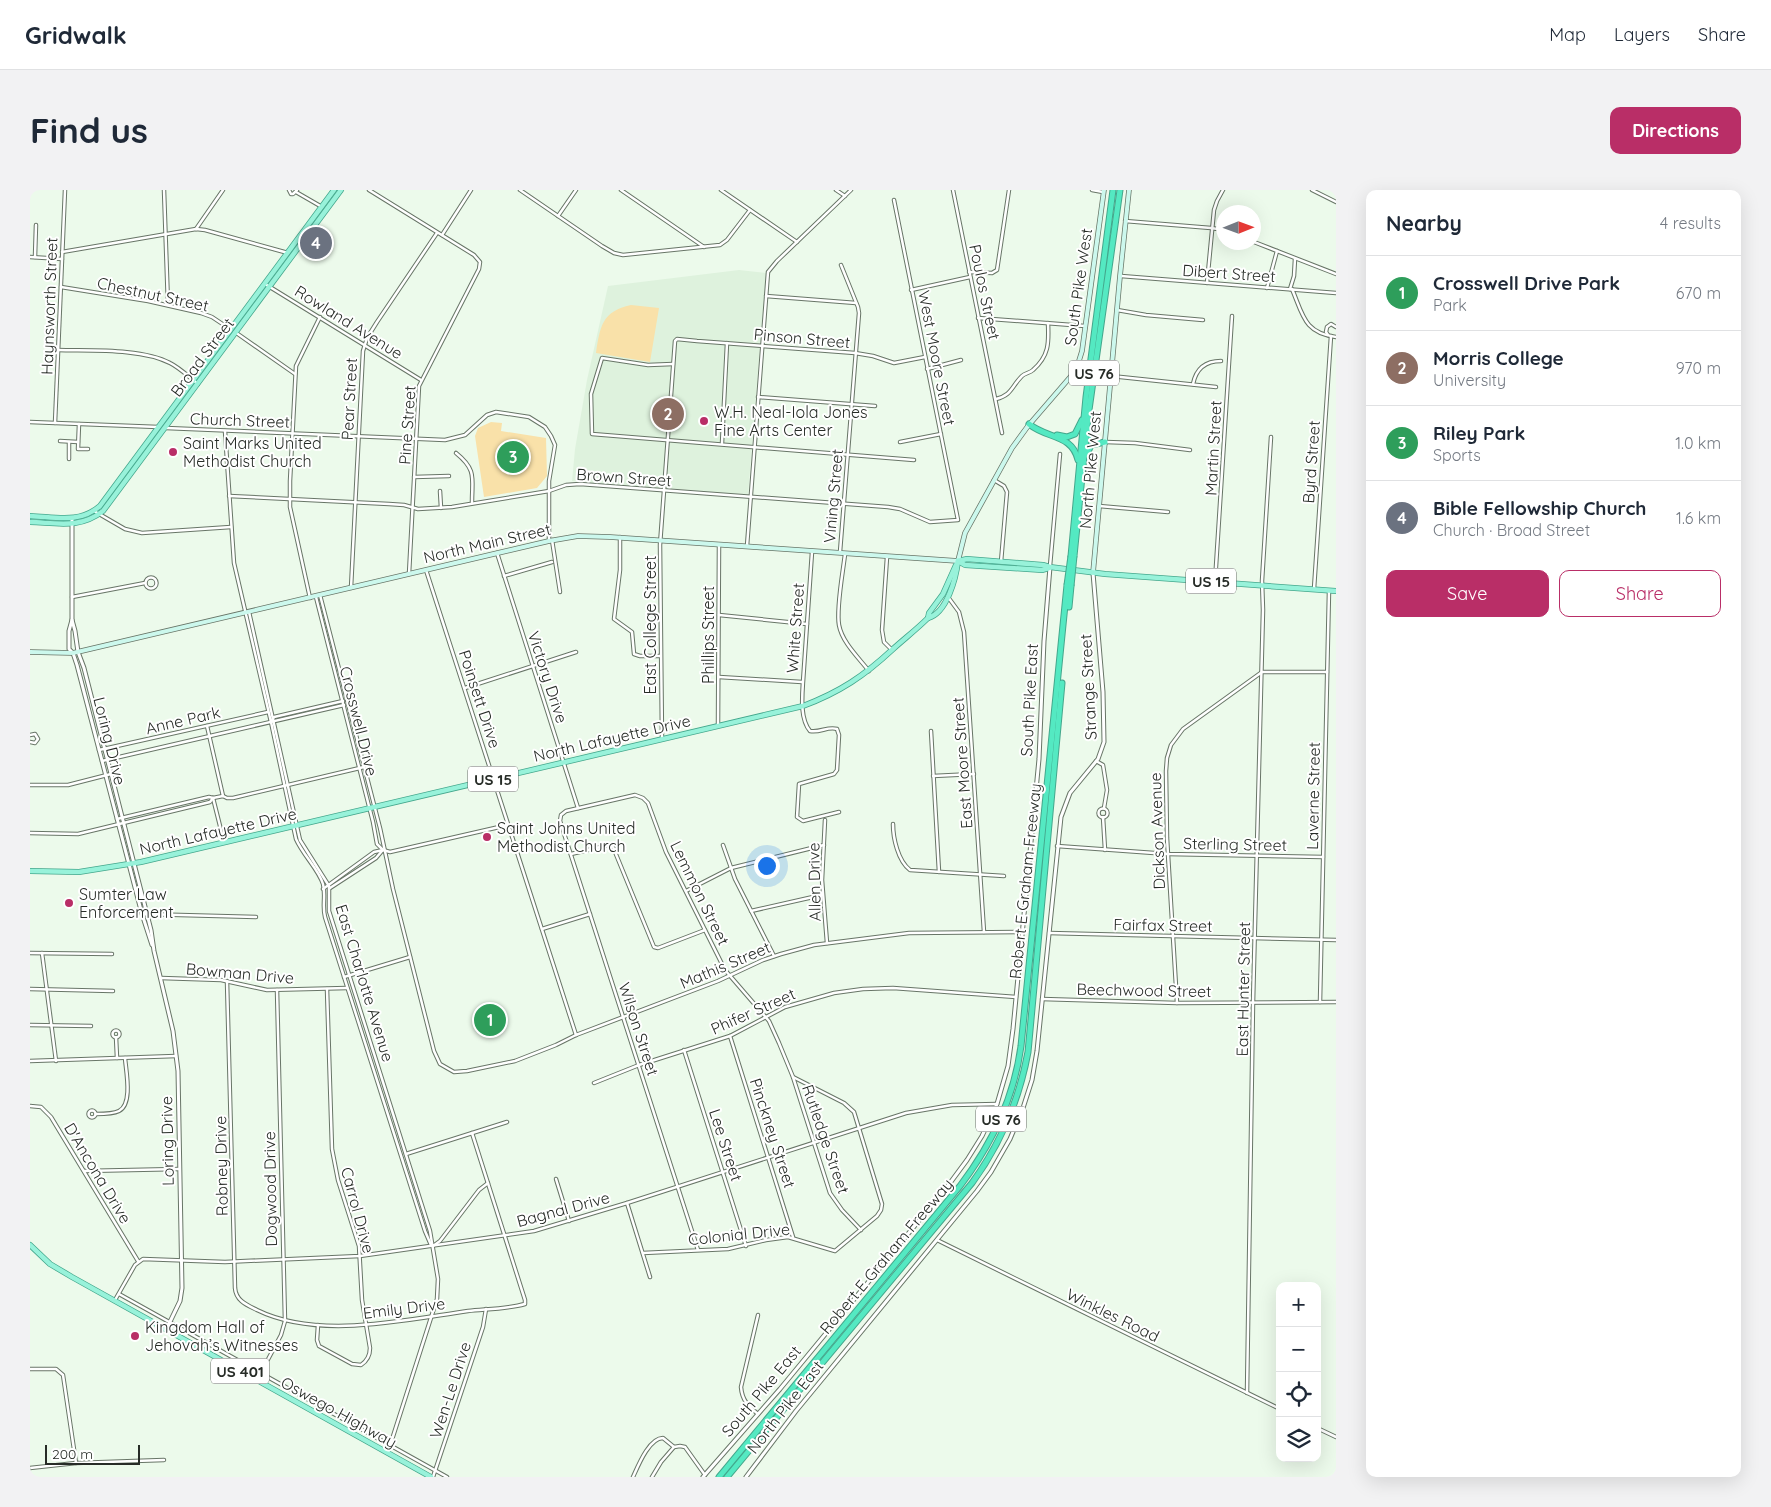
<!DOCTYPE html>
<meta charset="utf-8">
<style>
:root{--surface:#fff;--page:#f2f2f3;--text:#1f2937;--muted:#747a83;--line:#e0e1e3;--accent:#b92e67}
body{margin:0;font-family:Quicksand,sans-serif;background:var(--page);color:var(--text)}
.controls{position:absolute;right:15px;bottom:15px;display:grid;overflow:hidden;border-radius:10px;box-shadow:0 5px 20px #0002}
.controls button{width:45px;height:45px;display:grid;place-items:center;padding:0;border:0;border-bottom:1px solid var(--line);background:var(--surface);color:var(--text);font:25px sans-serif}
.compass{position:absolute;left:1186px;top:15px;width:45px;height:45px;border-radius:50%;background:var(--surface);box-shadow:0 5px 20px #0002;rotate:89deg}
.scale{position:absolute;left:15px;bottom:12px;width:95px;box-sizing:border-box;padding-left:5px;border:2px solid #272c27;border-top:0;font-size:14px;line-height:18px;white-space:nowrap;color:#272c27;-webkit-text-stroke:4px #fff;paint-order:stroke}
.you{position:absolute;left:736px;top:675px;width:18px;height:18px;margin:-12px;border:4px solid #fff;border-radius:50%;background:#1a73e8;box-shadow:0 0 0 8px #1a73e833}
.badge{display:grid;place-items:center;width:32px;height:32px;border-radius:50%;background:var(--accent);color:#fff;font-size:16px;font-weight:700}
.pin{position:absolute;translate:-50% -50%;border:2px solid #fff;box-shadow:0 1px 5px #0006}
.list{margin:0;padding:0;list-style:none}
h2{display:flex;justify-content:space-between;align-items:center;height:65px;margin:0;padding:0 20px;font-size:21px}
h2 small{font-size:16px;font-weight:400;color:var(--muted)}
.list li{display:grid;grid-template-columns:32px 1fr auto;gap:15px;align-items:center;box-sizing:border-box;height:75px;padding:0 20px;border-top:1px solid var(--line)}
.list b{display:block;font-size:19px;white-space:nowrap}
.list p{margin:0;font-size:16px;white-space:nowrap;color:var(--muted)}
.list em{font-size:16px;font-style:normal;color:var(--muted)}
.actions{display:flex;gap:10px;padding:15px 20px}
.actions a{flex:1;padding:11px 0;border:1px solid var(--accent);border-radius:10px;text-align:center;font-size:18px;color:var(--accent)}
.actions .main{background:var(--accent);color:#fff}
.icon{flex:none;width:28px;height:28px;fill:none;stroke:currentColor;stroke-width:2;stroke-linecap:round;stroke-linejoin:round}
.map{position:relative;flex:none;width:1306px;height:1287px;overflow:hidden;border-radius:10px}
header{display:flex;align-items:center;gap:30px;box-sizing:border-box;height:70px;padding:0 25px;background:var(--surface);border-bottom:1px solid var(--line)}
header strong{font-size:24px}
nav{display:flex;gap:28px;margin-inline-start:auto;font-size:18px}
.intro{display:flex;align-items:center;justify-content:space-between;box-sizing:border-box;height:120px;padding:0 30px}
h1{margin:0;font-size:35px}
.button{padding:12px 22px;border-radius:10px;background:var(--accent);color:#fff;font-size:18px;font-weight:700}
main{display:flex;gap:30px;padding:0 30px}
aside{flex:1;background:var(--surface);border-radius:10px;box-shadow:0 5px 20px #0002}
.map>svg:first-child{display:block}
</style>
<header>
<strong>Gridwalk</strong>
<nav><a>Map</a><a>Layers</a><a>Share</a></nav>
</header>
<div class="intro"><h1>Find us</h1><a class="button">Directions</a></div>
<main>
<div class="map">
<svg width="1306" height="1287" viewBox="0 0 1306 1287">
<rect width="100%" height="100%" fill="#ecfaeb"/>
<path fill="#def2dd" d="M709 80 736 83 718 305 542 291 545 259 557 190 578 96Z"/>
<g fill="#f9e1a9">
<path d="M601 115 629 118 620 172 566 163C570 137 572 121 601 115Z"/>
<path d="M461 232 472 233 471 241 516 248 517 286 507 298 454 307 445 246 448 238Z"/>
</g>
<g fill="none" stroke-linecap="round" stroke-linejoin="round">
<g stroke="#687567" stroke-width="4.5">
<g id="minor">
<path d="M134 0 138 115"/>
<path d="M259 0 261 4H263L267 0"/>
<path d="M339 0 444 65 450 72 449 79 389 196 379 384"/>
<path d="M490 0 572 56 584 63 593 65 690 55 697 50 720 20"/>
<path d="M591 0 674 57"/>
<path d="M691 0 767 52"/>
<path d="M806 0 815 6"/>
<path d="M923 0 972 243"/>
<path d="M1062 0 1073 2"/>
<path d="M1282 0 1306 12"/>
<path d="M266 2 292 17"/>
<path d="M528 26 546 0"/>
<path d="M1095 31 1181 38 1194 40"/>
<path d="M166 39 193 0"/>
<path d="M412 45 441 0"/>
<path d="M1224 52 1306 84"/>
<path d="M32 62 166 39 175 40 258 63"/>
<path d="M0 67 32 69"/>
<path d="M5 67 6 35"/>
<path d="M939 82 962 83 967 80 979 0"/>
<path d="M1091 86 1306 103"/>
<path d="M1177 93 1184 20 1187 11 1193 0"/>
<path d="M235 94 391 190"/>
<path d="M31 97 118 111 171 123 182 127 200 139"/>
<path d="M1237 98 1247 61"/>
<path d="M1260 99 1264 86 1265 69"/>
<path d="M1262 99C1273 125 1274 143 1306 147"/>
<path d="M881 100 940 87"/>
<path d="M736 106 826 113"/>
<path d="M1087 120 1116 125 1173 130"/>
<path d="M948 128 1055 136"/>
<path d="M205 142 265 184"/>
<path d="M1298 145 1296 142 1297 137 1301 134 1306 137"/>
<path d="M28 160C60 161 112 158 140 173 150 178 159 187 168 194"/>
<path d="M643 174 618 175 572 168 561 204 562 244 884 270"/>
<path d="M897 179 931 170"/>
<path d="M1081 186 1186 197"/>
<path d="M1163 194C1166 179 1175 171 1191 171"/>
<path d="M728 207 845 216"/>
<path d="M966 209C982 205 981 197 992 186 995 183 1000 183 1003 180 1019 166 1019 153 1018 133"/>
<path d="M0 232 128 237"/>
<path d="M25 233 35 0"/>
<path d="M49 234 48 259H58"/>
<path d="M136 238 415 250 435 245 457 225 466 222 499 227 515 237 521 246 525 255 519 291V351"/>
<path d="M195 241 204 373 241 532 266 649C273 665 289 680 293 694 296 705 292 716 295 727L395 1041 401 1055"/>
<path d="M30 251 48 252"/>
<path d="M870 252 911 244"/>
<path d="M1076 252 1105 253 1160 260"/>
<path d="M692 253 697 153"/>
<path d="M426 263C447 280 442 288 442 312"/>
<path d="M39 269V252"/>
<path d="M384 287 419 286"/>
<path d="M964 290 974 296 977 302 971 372"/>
<path d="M410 301 411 318"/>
<path d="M199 306 359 314 374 315 388 319 422 317 519 301 536 295 550 294 858 317 870 319 900 332 928 330 864 10"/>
<path d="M1069 316 1138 322"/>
<path d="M64 321 95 339 112 343 201 337"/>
<path d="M590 347V380L584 429 602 442 604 464 610 466H630"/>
<path d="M522 350 530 402"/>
<path d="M717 356 738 82 747 71 821 0"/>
<path d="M782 362 773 492C772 507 770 529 780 541 790 543 798 536 807 539L809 545 807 580 804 584 769 594 767 627 773 631 809 622"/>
<path d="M810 362 829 123 828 117 811 75"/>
<path d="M467 363 548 618"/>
<path d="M815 364C813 382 806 418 809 435 812 452 828 467 839 481"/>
<path d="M857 367 852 440 854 452 862 460"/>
<path d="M1020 376 1030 264"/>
<path d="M396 380 546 845"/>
<path d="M474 386 522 372"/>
<circle cx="121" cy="393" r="5.5"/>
<path d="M1185 392 1202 126"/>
<path d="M321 398 333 161 337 148 347 132 407 43"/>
<path d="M1284 399 1301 146"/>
<path d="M290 405 350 638 363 699 404 861 410 874 424 882 437 881 485 871 526 855 546 845 688 791 733 770 751 764 784 755 879 743 993 742"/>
<path d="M42 407 115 393"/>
<path d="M286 407 343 632 347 654 353 660"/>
<path d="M918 407 929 422 934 442 954 742"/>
<path d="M280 408 260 317V291L266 176 290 127"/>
<path d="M219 422 270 650 299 696V721L400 1041 408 1089 407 1109 358 1262"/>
<path d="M689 425 777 434"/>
<path d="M689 487 772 492"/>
<path d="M435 498 546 462"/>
<path d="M241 532 244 527 313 511"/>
<path d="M688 535 689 355"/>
<path d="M177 536 193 606"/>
<path d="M901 541 909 682"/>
<path d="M0 545 5 544 8 549 5 553 0 552"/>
<path d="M632 549 630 355 645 151 647 149 667 151 825 163 843 166 864 173 895 167"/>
<path d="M69 560 238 522"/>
<path d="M72 571 314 515"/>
<path d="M1066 571 1073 575 1077 600 1074 618"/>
<path d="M903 586 944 584"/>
<path d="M0 595H38L81 584"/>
<path d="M183 608 194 652"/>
<circle cx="1073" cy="623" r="4.5"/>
<path d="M1073 627 1075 660"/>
<path d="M87 629 179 607 183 608 193 606 197 608H203L334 577"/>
<path d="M795 630 792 690 797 753"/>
<path d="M863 634C863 648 868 671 880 680L974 686"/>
<path d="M0 643 48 644 180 612 183 608"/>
<path d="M693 655 705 689 744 766"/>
<path d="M1027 656 1138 664 1293 667"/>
<path d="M541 664 579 655 583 657 624 757 628 758 675 740"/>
<path d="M300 698 346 668 352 661"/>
<path d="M293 699 344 662 353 660 360 662 478 635"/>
<path d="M656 701 701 678 794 655"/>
<path d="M721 721 792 705"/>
<path d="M112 724 226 727"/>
<path d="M512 739 560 724"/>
<path d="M1019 743 1306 750"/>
<path d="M0 763 82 764"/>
<path d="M12 763 26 871"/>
<path d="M314 787 380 767"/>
<path d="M131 788 191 790 237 800 317 798"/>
<path d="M197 791 205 1098C206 1111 217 1115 227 1120 288 1150 374 1130 438 1121 456 1119 477 1119 495 1114V1110L442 943"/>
<path d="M0 799 83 801"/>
<path d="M1012 809 1147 813 1306 812"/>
<path d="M1290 812 1299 401"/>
<path d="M1147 813 1137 648 1136 581 1137 568 1141 555 1153 539 1232 482H1297"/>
<path d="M0 835 61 836"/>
<circle cx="86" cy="844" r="3.5"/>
<path d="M700 846 763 1047"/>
<path d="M86 847 87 868"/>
<path d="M654 860 716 1056"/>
<path d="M0 871 146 866"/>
<path d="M763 887 800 1003 812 1020 831 1040"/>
<path d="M564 893 609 875 700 846 755 817 804 803 833 799 863 798 986 807"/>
<path d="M0 916 11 917 21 927 108 1071"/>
<circle cx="62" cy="924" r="3.5"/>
<path d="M66 924C73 924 83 924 89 921 103 914 96 881 95 868"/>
<path d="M376 964 477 932"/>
<path d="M54 981 149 979"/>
<path d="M526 989 539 1031"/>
<path d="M597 1013 620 1087"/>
<path d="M907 1050 1250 1219"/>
<path d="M403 1056 410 1051 449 1000 458 993"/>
<path d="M613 1063 698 1059 736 1050 758 1047 805 1061 847 1026 851 1020 852 1014 824 922 814 913 763 887 749 853 739 831 695 780 636 662 618 613 613 608 605 605 536 621 531 625 530 631 668 1060"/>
<path d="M89 1104 417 1287"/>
<path d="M85 1110 105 1075 113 1069 195 1072 330 1066 504 1041 597 1013 876 923 922 915 967 914"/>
<path d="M288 1135 287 1150 289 1156 322 1174 331 1175C337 1171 340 1165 340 1158L332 1110 329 1056 308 990 302 959 297 799"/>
<path d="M0 1179H26L33 1185 46 1273"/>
<path d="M227 1190 251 1145 255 1131 247 800"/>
<path d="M1217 1203 1223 813 1233 420 1232 391 1241 247"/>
<path d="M728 1224C718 1216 712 1210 711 1197L728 1125"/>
<path d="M1287 1238 1306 1247"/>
<path d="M644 1257 650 1256 655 1257 675 1285"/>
<path d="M0 1278 46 1273 134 1270"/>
<path d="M403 1287 453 1137 456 1119"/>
<path d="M603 1287C608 1276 619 1248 633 1248L644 1257 631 1272 622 1287"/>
</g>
</g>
<g stroke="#687567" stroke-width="5">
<g id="tertiary">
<path d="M42 328V430L39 441V459L43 463 47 475 112 724 122 755"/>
<path d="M42 430 45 441 48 462 54 478 121 740 124 761 143 841 148 881 152 1098 150 1111 136 1140"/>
<path d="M673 1287 750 1199 920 993 937 970 952 946 967 914 978 876 983 839 1009 569 1014 451 1020 377"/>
<path d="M716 1287 766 1221 947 1001 961 982 980 949 993 918 1002 890 1007 861 1031 627 1040 603 1068 569 1074 552 1073 502 1063 383"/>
</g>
</g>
<g stroke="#687567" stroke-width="5.5">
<g id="secondary">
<path d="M1063 383 1090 86 1099 0"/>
<path d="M0 462 43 463 519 351 548 346 580 347 928 371 935 343 982 258 998 236 1042 185 1048 174 1052 161 1074 0"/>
</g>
</g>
<g stroke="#44a78c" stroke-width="6">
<g id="primary">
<path d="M0 326C26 327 49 334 70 316L304 0"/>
<path d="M0 332C28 333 50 339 73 321L311 0"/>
<path d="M928 371 937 369 1013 375 1020 377 1075 384 1306 401"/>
<path d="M928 371 935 375 1012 380 1019 378"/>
<path d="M898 428 899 423 913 404 926 375"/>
<path d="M0 681 49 682 111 672 773 516C810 502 834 486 863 459 874 449 887 439 898 428 917 423 926 388 928 371"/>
<path d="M0 1055 20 1074 42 1087 401 1287"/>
</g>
</g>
<g stroke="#44a78c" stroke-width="7">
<g id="motorway">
<path d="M999 234C1017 249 1042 244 1048 270"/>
<path d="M1059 239 1061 247 1068 253"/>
<path d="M1027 245 1037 247 1045 244 1052 230"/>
<path d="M1057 264 1061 255 1075 252"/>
<path d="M1041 366 1056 207 1083 0"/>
<path d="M1044 366 1058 227 1090 0"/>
<path d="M1039 417 1041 396"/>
<path d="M689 1287 930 996C962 954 984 909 991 856L1037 395"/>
<path d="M697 1287 942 993C971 953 989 911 998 862L1032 493"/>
</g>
</g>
<use href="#minor" stroke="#fff" stroke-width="2.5"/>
<use href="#tertiary" stroke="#fff" stroke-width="3"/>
<use href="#secondary" stroke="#ccf8ed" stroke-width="4"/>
<use href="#primary" stroke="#98f2da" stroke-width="4.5"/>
<use href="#motorway" stroke="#54e9c2" stroke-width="5"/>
<g stroke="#44a78c" stroke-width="7" stroke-linecap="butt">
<g id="motorway-bridge">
<path d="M1037 395 1041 366"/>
<path d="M1041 396 1044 366"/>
</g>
</g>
<use href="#motorway-bridge" stroke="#54e9c2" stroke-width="5"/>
</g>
<g fill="#b92e67" stroke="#fff" stroke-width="2">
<circle cx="674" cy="231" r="5"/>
<circle cx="143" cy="262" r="5"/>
<circle cx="457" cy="647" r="5"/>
<circle cx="39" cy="713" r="5"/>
<circle cx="105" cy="1146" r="5"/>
</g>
<g text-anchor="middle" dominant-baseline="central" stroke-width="4" stroke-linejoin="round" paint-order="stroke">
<g fill="#fff" stroke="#686b68" stroke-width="1">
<rect x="1039" y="170.5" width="50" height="25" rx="4"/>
<rect x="1156" y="378.5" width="50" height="25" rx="4"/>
<rect x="438" y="576.5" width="50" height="25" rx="4"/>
<rect x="946" y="916.5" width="50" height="25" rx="4"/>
<rect x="181" y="1168.5" width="58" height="25" rx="4"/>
</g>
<g font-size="15" font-weight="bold" fill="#272c27">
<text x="1064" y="183">US 76</text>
<text x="1181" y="391">US 15</text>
<text x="463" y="589">US 15</text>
<text x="971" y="929">US 76</text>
<text x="210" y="1181">US 401</text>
</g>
<g font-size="16" fill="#272c27" stroke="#fff">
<text transform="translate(1199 83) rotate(4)">Dibert Street</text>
<text transform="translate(1048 97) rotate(-82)">South Pike West</text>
<text transform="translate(955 102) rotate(78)">Poulos Street</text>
<text transform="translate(123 104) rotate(12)">Chestnut Street</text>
<text transform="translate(19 116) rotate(-88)">Haynsworth Street</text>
<text transform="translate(319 132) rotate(32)">Rowland Avenue</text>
<text transform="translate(772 148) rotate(5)">Pinson Street</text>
<text transform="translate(172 167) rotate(-53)">Broad Street</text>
<text transform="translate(907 168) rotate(79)">West Moore Street</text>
<text transform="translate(319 209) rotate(-87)">Pear Street</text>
<text transform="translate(210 230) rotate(2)">Church Street</text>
<text transform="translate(377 235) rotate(-86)">Pine Street</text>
<text transform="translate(1183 258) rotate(-87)">Martin Street</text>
<text transform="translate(1281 272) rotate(-86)">Byrd Street</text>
<text transform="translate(1060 280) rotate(-85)">North Pike West</text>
<text transform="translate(594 287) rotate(4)">Brown Street</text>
<text transform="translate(803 306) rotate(-85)">Vining Street</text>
<text transform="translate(457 353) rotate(-13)">North Main Street</text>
<text transform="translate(620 435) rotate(-90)">East College Street</text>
<text transform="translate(765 438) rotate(-86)">White Street</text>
<text transform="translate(678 445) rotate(-90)">Phillips Street</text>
<text transform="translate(518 487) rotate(72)">Victory Drive</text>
<text transform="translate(1058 497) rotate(-93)">Strange Street</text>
<text transform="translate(450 509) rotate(72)">Poinsett Drive</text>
<text transform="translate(999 510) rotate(-87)">South Pike East</text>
<text transform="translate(153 530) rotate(-13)">Anne Park</text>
<text transform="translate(329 531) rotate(76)">Crosswell Drive</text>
<text transform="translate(582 548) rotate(-13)">North Lafayette Drive</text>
<text transform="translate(80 551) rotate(76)">Loring Drive</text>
<text transform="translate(932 573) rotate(-94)">East Moore Street</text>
<text transform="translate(1283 606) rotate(-89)">Laverne Street</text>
<text transform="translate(188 641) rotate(-13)">North Lafayette Drive</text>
<text transform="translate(1127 641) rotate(-92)">Dickson Avenue</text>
<text transform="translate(1205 654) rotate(1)">Sterling Street</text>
<text transform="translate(995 691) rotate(-84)">Robert E Graham Freeway</text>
<text transform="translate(784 692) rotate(-91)">Allen Drive</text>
<text transform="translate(670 703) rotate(64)">Lemmon Street</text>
<text transform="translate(1133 735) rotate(1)">Fairfax Street</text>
<text transform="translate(695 775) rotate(-23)">Mathis Street</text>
<text transform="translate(210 783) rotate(5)">Bowman Drive</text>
<text transform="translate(335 793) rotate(73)">East Charlotte Avenue</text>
<text transform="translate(1213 799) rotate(-89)">East Hunter Street</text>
<text transform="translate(1114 800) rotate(1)">Beechwood Street</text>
<text transform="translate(723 821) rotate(-24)">Phifer Street</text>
<text transform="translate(609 839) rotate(72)">Wilson Street</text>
<text transform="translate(743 943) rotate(72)">Pinckney Street</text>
<text transform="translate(796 949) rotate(71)">Rutledge Street</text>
<text transform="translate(137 951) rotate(-91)">Loring Drive</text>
<text transform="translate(696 955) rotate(72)">Lee Street</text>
<text transform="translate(191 976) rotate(-91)">Robney Drive</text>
<text transform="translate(68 983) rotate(59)">D'Ancona Drive</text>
<text transform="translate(240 999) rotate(-91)">Dogwood Drive</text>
<text transform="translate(533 1019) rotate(-15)">Bagnal Drive</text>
<text transform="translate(328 1020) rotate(75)">Carrol Drive</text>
<text transform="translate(709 1044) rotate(-6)">Colonial Drive</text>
<text transform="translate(856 1066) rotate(-50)">Robert E Graham Freeway</text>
<text transform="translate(374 1118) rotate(-7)">Emily Drive</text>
<text transform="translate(1083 1125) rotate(26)">Winkles Road</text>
<text transform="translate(420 1200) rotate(-72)">Wen-Le Drive</text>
<text transform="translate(731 1201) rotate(-50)">South Pike East</text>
<text transform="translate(755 1217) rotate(-52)">North Pike East</text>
<text transform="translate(309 1222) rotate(29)">Oswego Highway</text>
</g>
<g font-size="16" fill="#272c27" stroke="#fff" text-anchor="start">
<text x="684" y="222">W.H. Neal-Iola Jones<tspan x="684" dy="18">Fine Arts Center</tspan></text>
<text x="153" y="253">Saint Marks United<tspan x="153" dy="18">Methodist Church</tspan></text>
<text x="467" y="638">Saint Johns United<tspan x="467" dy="18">Methodist Church</tspan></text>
<text x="49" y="704">Sumter Law<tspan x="49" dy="18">Enforcement</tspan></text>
<text x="115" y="1137">Kingdom Hall of<tspan x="115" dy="18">Jehovah’s Witnesses</tspan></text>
</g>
</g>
</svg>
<div class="controls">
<button>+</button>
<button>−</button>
<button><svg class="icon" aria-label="locate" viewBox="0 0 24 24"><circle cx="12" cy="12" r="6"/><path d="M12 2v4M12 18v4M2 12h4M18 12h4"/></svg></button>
<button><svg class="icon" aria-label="layers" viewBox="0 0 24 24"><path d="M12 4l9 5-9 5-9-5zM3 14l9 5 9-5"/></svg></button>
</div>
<svg class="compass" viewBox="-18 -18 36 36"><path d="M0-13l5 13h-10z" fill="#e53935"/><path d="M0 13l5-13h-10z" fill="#747a83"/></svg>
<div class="scale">200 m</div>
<div class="you"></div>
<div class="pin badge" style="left:460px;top:830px;background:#2e9e5b">1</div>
<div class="pin badge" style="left:638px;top:224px;background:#8d6e63">2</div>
<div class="pin badge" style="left:483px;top:267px;background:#2e9e5b">3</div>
<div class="pin badge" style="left:286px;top:53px;background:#6b7280">4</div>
</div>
<aside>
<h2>Nearby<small>4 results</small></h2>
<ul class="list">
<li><span class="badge" style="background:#2e9e5b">1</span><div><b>Crosswell Drive Park</b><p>Park</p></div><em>670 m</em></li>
<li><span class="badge" style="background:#8d6e63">2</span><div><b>Morris College</b><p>University</p></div><em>970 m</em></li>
<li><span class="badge" style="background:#2e9e5b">3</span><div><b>Riley Park</b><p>Sports</p></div><em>1.0 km</em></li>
<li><span class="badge" style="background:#6b7280">4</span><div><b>Bible Fellowship Church</b><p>Church · Broad Street</p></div><em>1.6 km</em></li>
</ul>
<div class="actions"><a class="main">Save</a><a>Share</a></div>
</aside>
</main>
